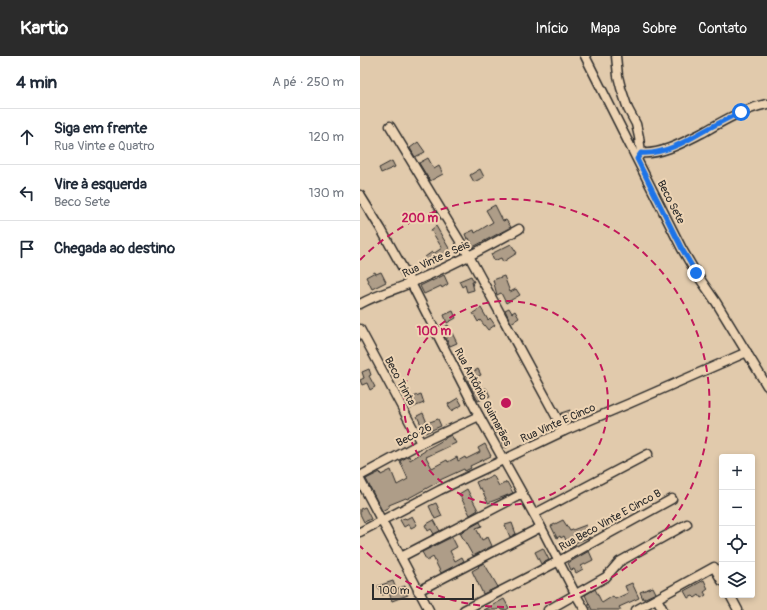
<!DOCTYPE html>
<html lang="pt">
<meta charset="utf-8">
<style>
:root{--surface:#fff;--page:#f6f6f7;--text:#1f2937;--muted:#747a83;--line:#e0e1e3;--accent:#2b2b2b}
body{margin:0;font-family:Pangolin,sans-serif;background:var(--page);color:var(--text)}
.controls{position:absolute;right:12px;bottom:12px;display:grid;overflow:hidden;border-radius:4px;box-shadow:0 2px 6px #0003}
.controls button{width:36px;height:36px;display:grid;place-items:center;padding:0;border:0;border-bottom:1px solid var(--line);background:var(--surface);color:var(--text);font:20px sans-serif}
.scale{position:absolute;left:12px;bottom:10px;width:102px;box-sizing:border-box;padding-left:4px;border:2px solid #2b2b2b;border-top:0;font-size:11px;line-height:14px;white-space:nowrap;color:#2b2b2b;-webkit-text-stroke:3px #edd4b4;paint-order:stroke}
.stop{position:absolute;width:12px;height:12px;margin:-9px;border:3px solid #1a73e8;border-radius:50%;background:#fff}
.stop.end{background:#1a73e8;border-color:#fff;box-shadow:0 1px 4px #0008}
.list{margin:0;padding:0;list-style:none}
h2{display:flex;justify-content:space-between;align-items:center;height:52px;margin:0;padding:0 16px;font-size:17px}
h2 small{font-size:13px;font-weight:400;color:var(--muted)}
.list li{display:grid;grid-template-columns:26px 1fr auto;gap:12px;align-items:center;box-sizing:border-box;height:56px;padding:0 16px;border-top:1px solid var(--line)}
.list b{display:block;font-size:15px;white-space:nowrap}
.list p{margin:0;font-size:13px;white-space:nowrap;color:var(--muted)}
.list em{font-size:13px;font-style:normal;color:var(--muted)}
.icon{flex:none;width:22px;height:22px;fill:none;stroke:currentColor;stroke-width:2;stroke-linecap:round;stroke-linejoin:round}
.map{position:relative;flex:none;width:407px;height:554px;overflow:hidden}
header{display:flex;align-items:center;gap:24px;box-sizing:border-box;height:56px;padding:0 20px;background:var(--accent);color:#fff}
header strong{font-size:19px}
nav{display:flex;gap:22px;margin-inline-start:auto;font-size:14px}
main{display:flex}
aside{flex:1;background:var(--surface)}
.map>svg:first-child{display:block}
</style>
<header>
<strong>Kartio</strong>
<nav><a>Início</a><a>Mapa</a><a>Sobre</a><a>Contato</a></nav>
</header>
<main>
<aside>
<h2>4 min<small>A pé · 250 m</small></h2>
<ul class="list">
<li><svg class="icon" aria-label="ahead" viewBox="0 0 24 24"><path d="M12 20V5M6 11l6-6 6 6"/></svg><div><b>Siga em frente</b><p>Rua Vinte e Quatro</p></div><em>120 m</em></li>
<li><svg class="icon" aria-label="left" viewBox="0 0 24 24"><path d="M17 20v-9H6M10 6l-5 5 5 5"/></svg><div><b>Vire à esquerda</b><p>Beco Sete</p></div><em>130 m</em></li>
<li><svg class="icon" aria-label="arrive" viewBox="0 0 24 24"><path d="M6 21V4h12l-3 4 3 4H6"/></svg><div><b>Chegada ao destino</b></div></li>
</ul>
</aside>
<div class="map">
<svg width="407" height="554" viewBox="0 0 407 554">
<rect width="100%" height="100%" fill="#e1caac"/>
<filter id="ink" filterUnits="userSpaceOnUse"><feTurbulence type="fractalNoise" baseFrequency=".025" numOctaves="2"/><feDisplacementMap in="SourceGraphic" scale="8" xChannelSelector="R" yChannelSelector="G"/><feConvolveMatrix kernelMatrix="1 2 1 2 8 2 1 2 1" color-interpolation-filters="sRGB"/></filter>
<g filter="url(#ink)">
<g fill="#ae9d88" stroke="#2b2b2b">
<path d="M58 86 65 96 55 101 50 92Z"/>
<path d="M68 102 74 113 79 110 83 118 70 125 59 107Z"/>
<path d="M32 105 35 111 21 117 19 112Z"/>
<path d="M120 113 124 121 114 126 110 119Z"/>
<path d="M135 149 143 165 146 164 151 171 113 191 109 182 107 183 105 178 114 174 115 177 133 166 126 154Z"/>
<path d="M76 170 90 194 77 203 78 204 71 209 65 201 72 196 73 198 82 192 71 174Z"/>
<path d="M151 188 157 197 143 206 141 202 134 205 131 198Z"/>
<path d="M15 216 16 218 21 216 26 226 12 233 6 221Z"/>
<path d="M84 219 88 228 82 232 81 230 64 238 60 230 72 224V225Z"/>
<path d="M111 220 114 226H112L114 234 107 236 105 229 102 231 99 225Z"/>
<path d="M144 220 150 236 156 233 160 239 146 247 141 237 137 239 133 224Z"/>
<path d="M121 252 128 264 130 262 135 269 128 274 120 264 118 266 113 257Z"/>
<path d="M149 252 152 257 155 255 159 262 151 267 145 254Z"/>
<path d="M93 255 96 262 87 267 84 259Z"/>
<path d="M88 269 97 287 90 290 81 273Z"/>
<path d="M9 313 11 319 9 320 15 331 10 334 7 327 2 329 0 324 4 322 2 316Z"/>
<path d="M118 313 121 319 116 321 123 333 126 332 130 340 118 345 105 320Z"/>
<path d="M61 338 64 347 51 352 48 343Z"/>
<path d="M98 342 102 349 91 355 88 348Z"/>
<path d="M210 354 213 365 206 368 201 357Z"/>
<path d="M63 357 67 367 78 363 81 370 65 377 57 360Z"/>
<path d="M145 373 148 379 146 380 150 389 146 392 137 377Z"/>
<path d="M91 379 96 387 66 401 72 412 87 404 88 406 97 401 98 405 105 401 106 403 120 396 118 392 125 388 131 400 110 410 111 412 105 415 104 413 80 424V425L47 443 46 442 29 449V451L22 455 6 423 20 416 21 419 31 414 37 429 48 423 40 405 49 400 50 404 65 395V394L85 383V382Z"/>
<path d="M133 419 139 430 147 426 153 437 128 447 121 432 119 433 116 426 123 423V424Z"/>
<path d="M107 433 118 454 110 459 99 438Z"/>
<path d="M76 447 82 460 75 463 69 450Z"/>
<path d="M5 451 11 463 4 466 0 458V453Z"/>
<path d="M52 460 57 469 51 472 49 468 44 471 40 464 45 462 46 463Z"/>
<path d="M74 464 80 475 74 478 71 473 68 475 65 469Z"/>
<path d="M203 464 210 475 226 469 230 481 215 487 216 489 210 493 204 480 201 482 200 480 197 482 191 470Z"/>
<path d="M120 466 122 470 116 472 122 484 128 481 132 490 113 500 100 477Z"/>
<path d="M152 467 156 478 150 481 145 469Z"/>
<path d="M92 481 97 491 90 495 95 505 102 501 104 505 81 517 73 501 67 505 62 496Z"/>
<path d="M183 492 189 504 181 508 175 496Z"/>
<path d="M229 495 233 504 221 510 223 513 216 517 214 513 211 514 208 507Z"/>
<path d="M124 507 138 531 123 538 112 515 119 511 118 510Z"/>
<path d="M344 524 348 533 344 536 346 539 341 542 339 539 335 542 333 540 328 542 324 535Z"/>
<path d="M33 525 36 533 45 530 48 539 32 545 29 537 22 539 18 530Z"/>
<path d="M272 527 279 542 259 551 261 554H232L225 539 235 533 242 547 253 540 255 543 268 537 265 530Z"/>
<path d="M293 531 296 537 283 543 280 536Z"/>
<path d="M144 543 149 552 146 554H142L141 552 136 554H124Z"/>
</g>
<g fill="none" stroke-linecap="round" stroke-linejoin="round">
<g stroke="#2b2b2b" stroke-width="11">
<g id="minor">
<path d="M225 0 322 193 336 217 356 246 407 330"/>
<path d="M256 0 258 20 261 32 268 53 276 68 279 81 281 97 279 100"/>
<path d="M30 70 109 200 204 375"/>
<path d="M281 97C301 99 324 86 342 77 363 65 383 53 407 48"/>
<path d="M0 139 21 173 51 227 119 360 181 471 216 539 225 554"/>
<path d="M0 248C16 239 34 234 51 227 88 211 124 193 159 173"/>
<path d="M0 273 61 387"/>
<path d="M0 420 61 387 119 360"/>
<path d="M0 424 69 554"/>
<path d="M174 458 288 398"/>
<path d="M0 476 80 434 204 375 268 348 387 296"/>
<path d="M41 501 162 438"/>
<path d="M58 535 181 471"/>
<path d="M370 539 378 554"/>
<path d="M297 543 303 554"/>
<path d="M104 554 199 505 312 443"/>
<path d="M188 554 246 521 259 506 327 468"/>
<path d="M276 554 354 511 362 525"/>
</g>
</g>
<use href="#minor" stroke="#edd4b4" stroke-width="8"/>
</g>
</g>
<g fill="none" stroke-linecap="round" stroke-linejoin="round" filter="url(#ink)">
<path stroke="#1a73e8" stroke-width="5" d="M336 217 322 193 277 103 281 97C302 99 325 86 342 76 355 69 368 62 381 56"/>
</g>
<g fill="none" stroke="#c2185b" stroke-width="2" stroke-dasharray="7 5">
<circle cx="146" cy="347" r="102"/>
<path d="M0 204A204 204 0 1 1 0 490"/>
</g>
<g text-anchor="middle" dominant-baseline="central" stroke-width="4" stroke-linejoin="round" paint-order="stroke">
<g font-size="11" fill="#2b2b2b" stroke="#edd4b4">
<text transform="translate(311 146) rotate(63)">Beco Sete</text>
<text transform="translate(76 203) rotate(-25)">Rua Vinte e Seis</text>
<text transform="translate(40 325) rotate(62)">Beco Trinta</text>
<text transform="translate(123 341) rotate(62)">Rua Antônio Guimarães</text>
<text transform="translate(198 367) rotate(-24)">Rua Vinte E Cinco</text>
<text transform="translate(54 379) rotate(-27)">Beco 26</text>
<text transform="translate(250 464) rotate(-29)">Rua Beco Vinte E Cinco B</text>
</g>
</g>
<circle cx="146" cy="347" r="6" fill="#c2185b" stroke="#edd4b4" stroke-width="2"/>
<g font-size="12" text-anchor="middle" font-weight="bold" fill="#c2185b" stroke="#edd4b4" stroke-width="4" stroke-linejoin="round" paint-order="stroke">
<text x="60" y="166">200 m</text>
<text x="74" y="279">100 m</text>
</g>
</svg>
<div class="controls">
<button>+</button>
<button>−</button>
<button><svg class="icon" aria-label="locate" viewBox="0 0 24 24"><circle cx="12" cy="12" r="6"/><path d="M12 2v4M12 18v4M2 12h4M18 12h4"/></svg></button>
<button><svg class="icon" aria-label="layers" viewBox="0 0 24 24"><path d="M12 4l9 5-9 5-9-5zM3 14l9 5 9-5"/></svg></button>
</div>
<div class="scale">100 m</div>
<div class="stop" style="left:381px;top:56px"></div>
<div class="stop end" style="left:336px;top:217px"></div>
</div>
</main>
